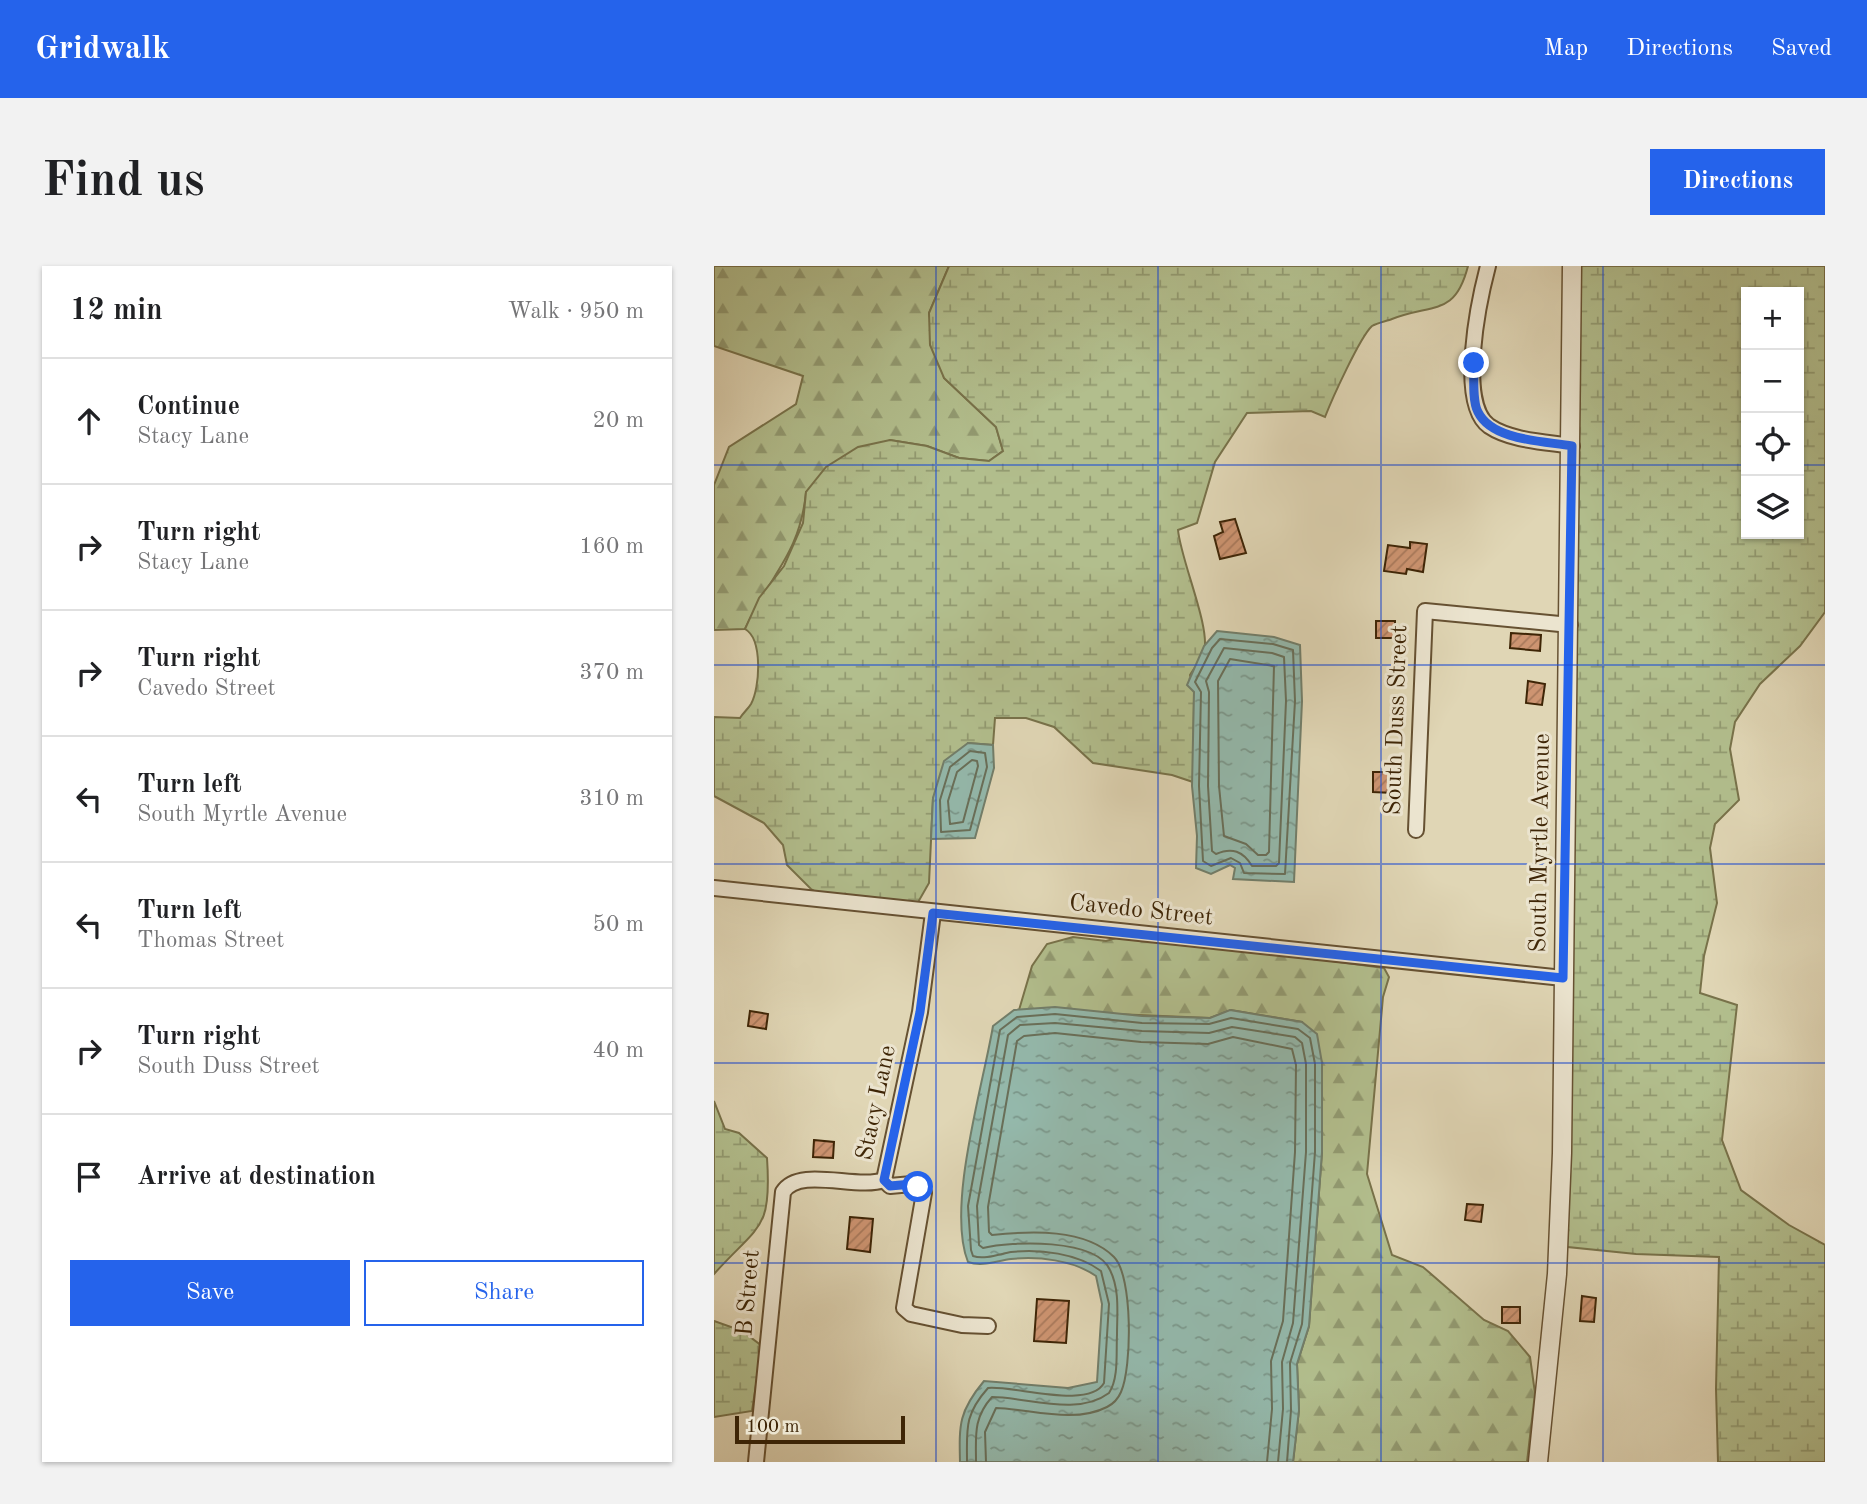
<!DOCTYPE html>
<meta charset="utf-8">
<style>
:root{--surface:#fff;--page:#f2f2f2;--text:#202124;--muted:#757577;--line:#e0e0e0;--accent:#2563eb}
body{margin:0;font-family:"Old Standard TT",serif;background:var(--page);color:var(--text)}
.controls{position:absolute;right:21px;top:21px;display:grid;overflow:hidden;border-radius:0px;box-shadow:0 2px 5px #0004}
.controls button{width:63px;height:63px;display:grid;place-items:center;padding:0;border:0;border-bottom:2px solid var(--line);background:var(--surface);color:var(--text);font:35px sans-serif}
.scale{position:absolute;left:21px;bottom:18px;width:170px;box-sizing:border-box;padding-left:7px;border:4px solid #3e2506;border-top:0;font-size:19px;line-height:24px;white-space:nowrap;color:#3e2506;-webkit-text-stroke:5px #ebe4cf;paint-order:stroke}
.stop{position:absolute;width:21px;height:21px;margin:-16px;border:5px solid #2563eb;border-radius:50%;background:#fff}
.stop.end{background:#2563eb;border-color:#fff;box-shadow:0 2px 7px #0008}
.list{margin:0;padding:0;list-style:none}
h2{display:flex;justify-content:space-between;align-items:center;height:91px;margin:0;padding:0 28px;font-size:30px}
h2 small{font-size:23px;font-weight:400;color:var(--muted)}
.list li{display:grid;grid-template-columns:46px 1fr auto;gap:21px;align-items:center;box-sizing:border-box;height:126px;padding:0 28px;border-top:2px solid var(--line)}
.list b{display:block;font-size:26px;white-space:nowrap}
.list p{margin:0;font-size:23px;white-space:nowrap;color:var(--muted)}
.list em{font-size:23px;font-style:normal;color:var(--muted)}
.actions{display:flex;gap:14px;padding:21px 28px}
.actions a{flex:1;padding:16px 0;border:2px solid var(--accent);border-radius:0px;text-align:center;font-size:24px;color:var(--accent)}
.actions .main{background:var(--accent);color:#fff}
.icon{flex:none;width:38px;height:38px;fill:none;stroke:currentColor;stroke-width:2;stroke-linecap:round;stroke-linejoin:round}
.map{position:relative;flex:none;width:1111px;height:1196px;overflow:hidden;border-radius:0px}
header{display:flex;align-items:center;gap:42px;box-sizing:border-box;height:98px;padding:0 35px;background:var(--accent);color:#fff}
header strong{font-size:33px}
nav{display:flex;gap:38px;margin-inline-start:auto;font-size:24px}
.intro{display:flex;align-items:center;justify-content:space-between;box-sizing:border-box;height:168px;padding:0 42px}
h1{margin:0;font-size:49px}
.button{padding:18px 32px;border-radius:0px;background:var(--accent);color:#fff;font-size:24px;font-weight:700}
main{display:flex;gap:42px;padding:0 42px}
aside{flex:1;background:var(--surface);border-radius:0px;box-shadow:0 2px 5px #0004}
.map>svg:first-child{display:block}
</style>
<header>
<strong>Gridwalk</strong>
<nav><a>Map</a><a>Directions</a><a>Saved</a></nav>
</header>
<div class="intro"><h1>Find us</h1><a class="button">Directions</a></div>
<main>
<aside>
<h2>12 min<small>Walk · 950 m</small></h2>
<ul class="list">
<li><svg class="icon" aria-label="ahead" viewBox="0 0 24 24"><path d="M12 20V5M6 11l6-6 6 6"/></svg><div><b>Continue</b><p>Stacy Lane</p></div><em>20 m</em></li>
<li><svg class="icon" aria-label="right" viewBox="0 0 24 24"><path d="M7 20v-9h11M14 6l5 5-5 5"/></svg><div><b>Turn right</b><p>Stacy Lane</p></div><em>160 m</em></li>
<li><svg class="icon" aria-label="right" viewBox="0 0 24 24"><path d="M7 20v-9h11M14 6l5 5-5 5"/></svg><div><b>Turn right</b><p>Cavedo Street</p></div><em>370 m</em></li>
<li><svg class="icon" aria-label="left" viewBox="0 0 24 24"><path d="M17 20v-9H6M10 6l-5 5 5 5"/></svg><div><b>Turn left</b><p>South Myrtle Avenue</p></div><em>310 m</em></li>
<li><svg class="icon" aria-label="left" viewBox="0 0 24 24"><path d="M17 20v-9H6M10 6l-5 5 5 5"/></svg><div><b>Turn left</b><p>Thomas Street</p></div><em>50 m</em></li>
<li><svg class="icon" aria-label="right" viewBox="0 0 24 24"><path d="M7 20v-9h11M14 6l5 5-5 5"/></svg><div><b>Turn right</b><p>South Duss Street</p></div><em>40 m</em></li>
<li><svg class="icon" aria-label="arrive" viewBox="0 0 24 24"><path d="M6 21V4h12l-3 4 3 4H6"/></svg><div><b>Arrive at destination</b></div></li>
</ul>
<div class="actions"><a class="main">Save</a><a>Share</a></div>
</aside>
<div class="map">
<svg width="1111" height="1196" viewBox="0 0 1111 1196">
<defs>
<pattern id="forest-firs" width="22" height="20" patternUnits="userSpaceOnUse" patternTransform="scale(1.75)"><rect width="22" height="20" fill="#b2be8d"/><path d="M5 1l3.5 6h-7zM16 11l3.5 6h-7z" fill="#929a71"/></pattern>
<pattern id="wetland-marsh" width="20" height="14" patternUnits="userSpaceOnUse" patternTransform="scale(1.75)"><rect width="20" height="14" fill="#b2be8d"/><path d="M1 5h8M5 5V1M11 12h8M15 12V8" fill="none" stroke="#929a71"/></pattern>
<pattern id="water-ripples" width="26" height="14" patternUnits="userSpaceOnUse" patternTransform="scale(1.75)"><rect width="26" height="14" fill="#94b9ac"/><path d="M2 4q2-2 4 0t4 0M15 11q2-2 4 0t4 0" fill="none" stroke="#7a968a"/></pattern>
<pattern id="building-hatch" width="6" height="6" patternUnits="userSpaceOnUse" patternTransform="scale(1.75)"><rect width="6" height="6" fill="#cd9471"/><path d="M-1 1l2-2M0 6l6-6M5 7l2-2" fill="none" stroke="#a8795b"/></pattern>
</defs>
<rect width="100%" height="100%" fill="#e0d6b5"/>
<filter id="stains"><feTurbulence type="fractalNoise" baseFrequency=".00286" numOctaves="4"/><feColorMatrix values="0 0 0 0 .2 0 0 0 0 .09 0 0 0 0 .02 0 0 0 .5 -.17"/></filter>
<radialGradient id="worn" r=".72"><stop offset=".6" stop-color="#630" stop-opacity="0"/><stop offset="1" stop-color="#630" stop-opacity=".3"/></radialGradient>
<g fill="url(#forest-firs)" stroke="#78724a" stroke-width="2">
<path d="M0 0H235L215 47 230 112 282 161 289 185 275 195 245 192 213 180 176 174 92 226C86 289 55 310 31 363L0 364V219L15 181 82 138 89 110 0 80Z"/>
<path d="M416 668 670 702 675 711 669 731 653 908 678 989 709 1001 770 1054 794 1065 816 1091 821 1127 813 1196H579L585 1144 583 1098 595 1060 608 886V797L588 756 517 744 496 752 305 744 318 700 333 678 359 671 392 675Z"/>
</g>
<g fill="url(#wetland-marsh)" stroke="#78724a" stroke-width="2" fill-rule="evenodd">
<path d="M235 0H754C741 51 719 37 678 53 673 55 663 57 658 60 646 71 618 133 611 151L597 145 533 147 501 196 483 257 464 264C467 295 497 362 490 386 487 394 480 402 476 409L480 426 479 516 458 509 379 497 340 461 312 452H281L279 479 254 477 219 532 215 617 203 638 122 637 97 623 73 599 69 579 50 557 0 530V451L26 452C29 447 34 443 37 438 46 422 49 373 31 363L45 332 70 300 89 257 92 226 112 201 144 181 176 174 213 180 245 192 275 195 289 185 282 161 230 112 216 79 215 47Z"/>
<path d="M858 0H1111V346L1086 380 1046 418 1021 456 1016 483 1025 534 1001 558 996 582 1003 637 990 690 986 727 1023 739 1008 874 1027 924 1075 959 1111 979V1196H1004L1002 1123 1005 991 922 988 844 980ZM1032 26H1085V268H1032Z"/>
<path d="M0 835 11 863 25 867 53 892C58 965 45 958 0 1008Z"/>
<path d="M0 1055 28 1065 48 1080 38 1145 0 1151Z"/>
</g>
<g fill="url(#water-ripples)" stroke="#727e6a" stroke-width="2">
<path d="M503 365 560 371 586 379 588 435 580 616 519 613 521 602 516 599 497 608 482 602 483 570 478 520 480 426 473 419 490 380Z"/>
<path d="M254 477 279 479 280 502 261 572 217 573 219 532 230 495Z"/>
<path d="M341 741 428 750 496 752 516 744 588 756 603 768 608 797V886L595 1060 583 1098 585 1144 579 1196H246C245 1158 245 1145 270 1115L354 1122 383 1116 388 1038 382 1010C359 994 324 990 297 993 282 995 268 1001 254 996 232 941 269 820 279 760L300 744Z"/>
</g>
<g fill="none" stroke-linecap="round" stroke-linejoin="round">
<g stroke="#696f59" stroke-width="2">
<path d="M506 373 559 378 579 384 581 435 571 608 530 607 526 597 517 592 497 600 489 595 485 520 487 426 481 416 498 382Z"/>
<path d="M510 382 558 387 570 391 572 435 565 597 562 600H538C529 585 518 581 502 588L498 585 494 520 495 426 492 415Z"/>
<path d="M516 393 560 400 555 586 552 589H544L532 578 510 570 505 520 504 415Z"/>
<path d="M256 485 271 487 273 501 256 564 227 566 226 534 236 501Z"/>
<path d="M258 494 263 495 264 500 249 556 236 558 234 535 243 506Z"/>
<path d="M253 1196C253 1163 250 1149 274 1122 299 1119 375 1144 390 1117L395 1038 387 1005C363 987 326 983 297 986 286 988 270 994 259 990L257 984 254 940 286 764 303 751 341 748 428 757 495 758 517 752 584 763 596 772 601 798V886L588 1058 576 1097 577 1144 573 1196"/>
<path d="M262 1196C262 1170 259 1152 278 1131 313 1131 363 1151 395 1127 405 1112 402 1086 403 1069 403 1048 406 1024 396 1004 382 972 297 975 269 982L265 979 263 940 294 769 306 759 341 757 428 765 495 767 518 761 581 771 588 777 592 798V886L579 1057 568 1096 569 1143 564 1196"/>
<path d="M272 1196 271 1166 282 1142C316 1143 360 1158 393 1141 399 1138 404 1133 407 1126 418 1102 419 1010 400 991 371 962 316 965 278 969L275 966 274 941 303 775 310 770 341 767 427 776 494 778 519 771 578 783 582 799 581 886 569 1055 557 1095 558 1143 553 1196"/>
</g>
</g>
<g fill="url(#building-hatch)" stroke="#3e2506" stroke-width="2">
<path d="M521 253 532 287 506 293 500 270 509 266 506 256Z"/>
<path d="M696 276 713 278 709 306 693 303 692 308 670 305 674 279 696 282Z"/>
<rect x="662" y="355" width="19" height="17"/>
<path d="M797 367 827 369 826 385 796 382Z"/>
<path d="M814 415 831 418 828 439 812 437Z"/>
<path d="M659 506H680L679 527 659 526Z"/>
<path d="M36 745 54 748 52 763 34 760Z"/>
<path d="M100 874 120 876 119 892 99 891Z"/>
<path d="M753 938 769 939 767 956 751 954Z"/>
<path d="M136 951 159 953 156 986 133 983Z"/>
<path d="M868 1030 882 1032 880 1056 866 1055Z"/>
<path d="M323 1033 355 1035 352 1077 320 1075Z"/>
<rect x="788" y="1041" width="18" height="16"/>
</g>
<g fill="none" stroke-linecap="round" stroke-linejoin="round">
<g stroke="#665132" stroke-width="18">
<g id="minor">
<path d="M774 0C765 34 743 137 775 160 797 175 833 176 858 180"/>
<path d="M702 564 711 345 856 359"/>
<path d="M0 622 849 712"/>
<path d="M219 647 206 746 170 914 176 920 198 918 210 927 190 1042 197 1048 248 1059 274 1060"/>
<path d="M42 1196 69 926C85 900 143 924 170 914"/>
</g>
</g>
<g stroke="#665132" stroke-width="21">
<path id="tertiary" d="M824 1196 843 1008 848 887 858 0"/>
</g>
<use href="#minor" stroke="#ebe4cf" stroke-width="14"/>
<use href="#tertiary" stroke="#ebe4cf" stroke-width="18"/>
</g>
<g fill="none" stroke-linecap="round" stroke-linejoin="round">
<path stroke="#2563eb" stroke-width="9" d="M204 921 198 918 176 920 170 914 206 746 219 647 849 712 858 180C831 175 778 175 764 146 758 135 760 111 760 97"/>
</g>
<path fill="none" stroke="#1d4ed8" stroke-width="2" stroke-opacity="0.55" d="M222 0V1196M444 0V1196M667 0V1196M889 0V1196M0 199H1032M1085 199H1111M0 399H1111M0 598H1111M0 797H1111M0 997H1111"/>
<g text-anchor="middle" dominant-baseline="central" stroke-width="6" stroke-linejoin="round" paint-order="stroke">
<g font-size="24" fill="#3e2506" stroke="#ebe4cf">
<text transform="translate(683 454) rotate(-88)">South Duss Street</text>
<text transform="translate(827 577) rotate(-89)">South Myrtle Avenue</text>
<text transform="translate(427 645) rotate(6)">Cavedo Street</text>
<text transform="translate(163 837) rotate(-78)">Stacy Lane</text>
<text transform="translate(35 1027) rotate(-85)">B Street</text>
</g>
</g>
<rect width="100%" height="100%" filter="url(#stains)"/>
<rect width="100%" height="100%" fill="url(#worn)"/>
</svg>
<div class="controls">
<button>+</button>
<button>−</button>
<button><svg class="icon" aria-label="locate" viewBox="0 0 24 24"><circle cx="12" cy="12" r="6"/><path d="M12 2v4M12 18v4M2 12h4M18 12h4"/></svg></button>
<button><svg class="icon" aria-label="layers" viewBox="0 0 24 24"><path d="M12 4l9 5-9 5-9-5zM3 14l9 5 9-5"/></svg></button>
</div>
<div class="scale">100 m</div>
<div class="stop" style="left:204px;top:921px"></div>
<div class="stop end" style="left:760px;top:97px"></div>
</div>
</main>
